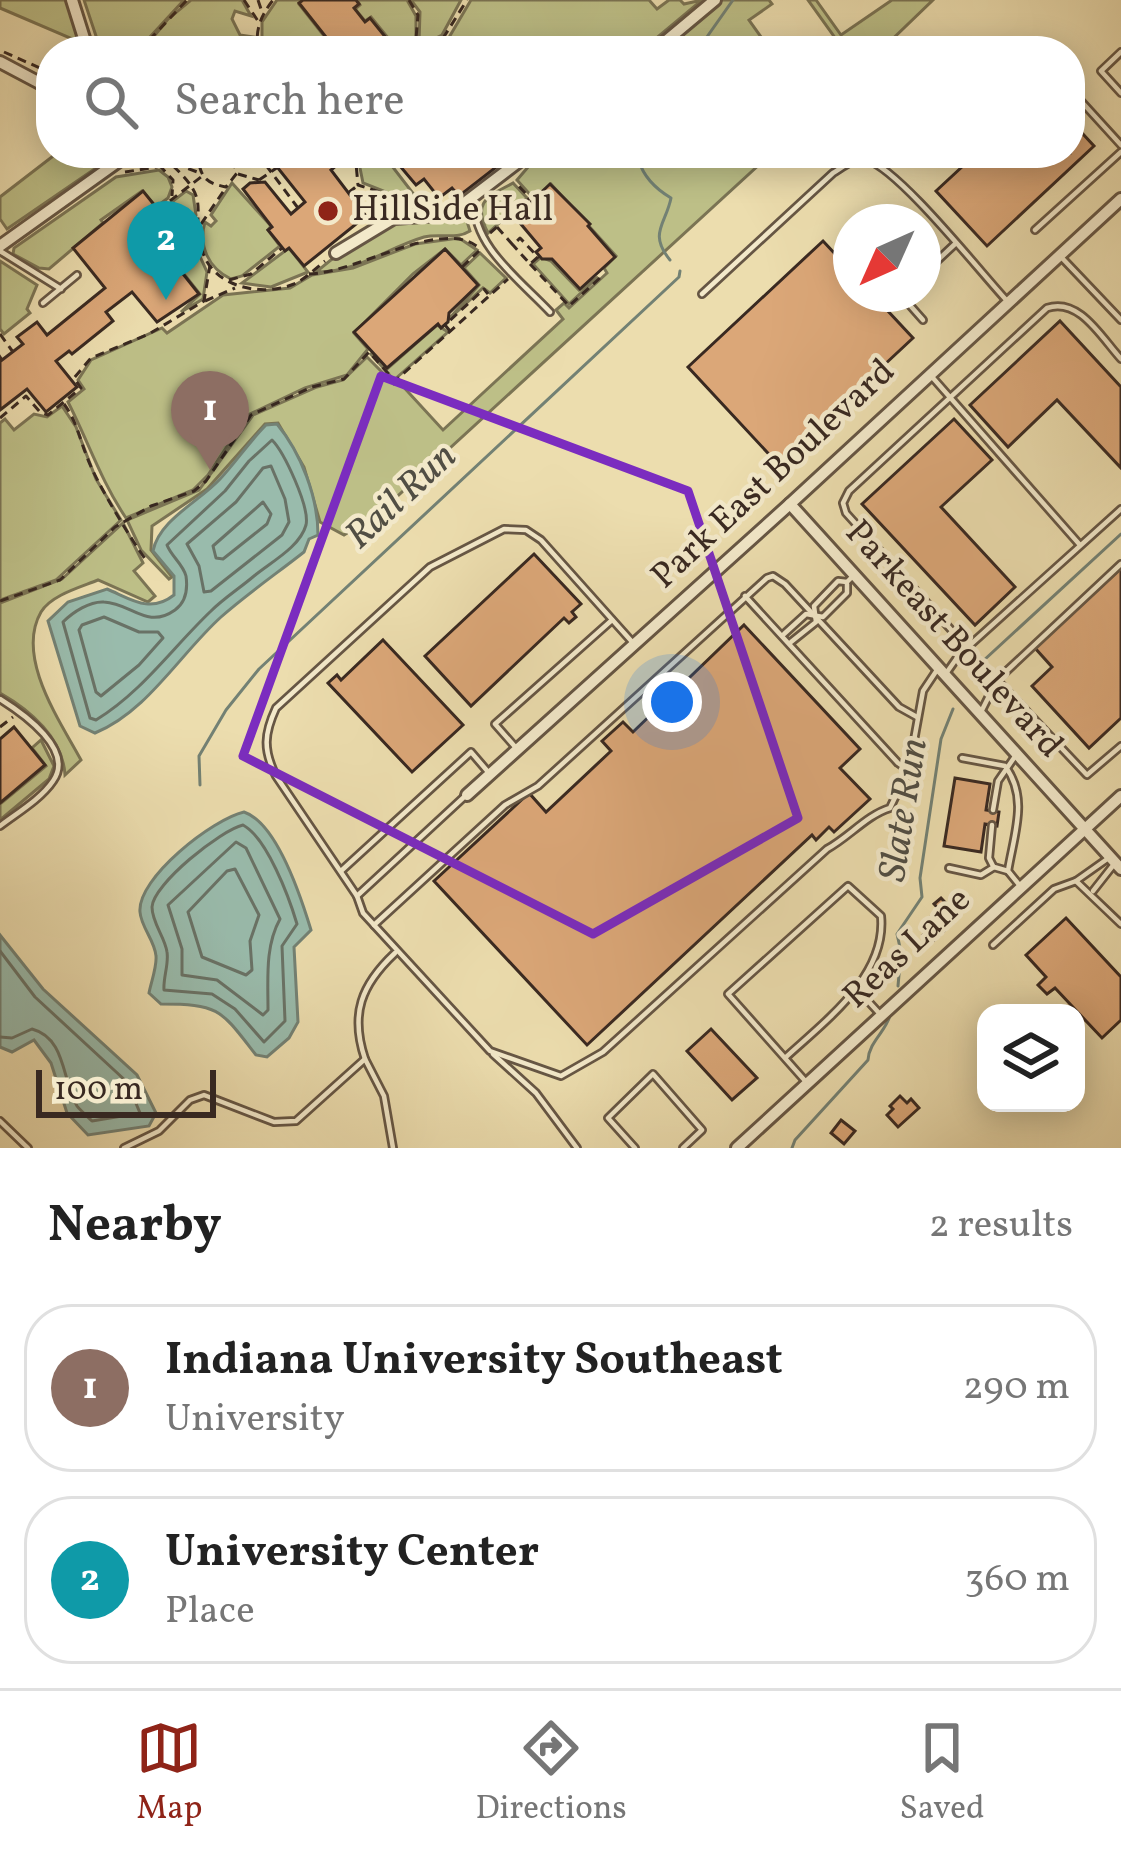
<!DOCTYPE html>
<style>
:root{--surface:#fff;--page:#f2f2f2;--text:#222;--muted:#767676;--line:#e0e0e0;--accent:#8f2418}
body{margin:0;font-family:Vollkorn,serif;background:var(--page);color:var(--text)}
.controls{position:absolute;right:36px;bottom:36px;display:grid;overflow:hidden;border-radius:24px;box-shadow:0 6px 30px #0003}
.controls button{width:108px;height:108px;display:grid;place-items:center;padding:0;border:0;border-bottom:3px solid var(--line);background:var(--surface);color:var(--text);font:60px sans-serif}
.compass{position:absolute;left:833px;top:204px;width:108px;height:108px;border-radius:50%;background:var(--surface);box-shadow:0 6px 30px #0003;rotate:225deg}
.scale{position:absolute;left:36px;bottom:30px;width:180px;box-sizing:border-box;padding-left:12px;border:6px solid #392921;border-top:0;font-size:33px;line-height:42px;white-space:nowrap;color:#392921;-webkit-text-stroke:9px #f3e9ca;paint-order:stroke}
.you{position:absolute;left:672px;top:702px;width:42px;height:42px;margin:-30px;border:9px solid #fff;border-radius:50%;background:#1a73e8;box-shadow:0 0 0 18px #1a73e833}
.badge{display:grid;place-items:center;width:78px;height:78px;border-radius:50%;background:var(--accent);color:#fff;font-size:39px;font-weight:700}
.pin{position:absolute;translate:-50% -99px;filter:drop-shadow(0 3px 6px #0008)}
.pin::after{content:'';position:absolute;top:63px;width:42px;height:36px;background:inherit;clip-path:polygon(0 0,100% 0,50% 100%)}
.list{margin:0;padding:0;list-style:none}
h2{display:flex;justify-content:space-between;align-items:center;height:156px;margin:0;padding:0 48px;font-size:51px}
h2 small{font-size:39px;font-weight:400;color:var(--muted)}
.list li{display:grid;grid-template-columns:78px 1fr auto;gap:36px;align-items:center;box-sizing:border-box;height:168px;margin:0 24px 24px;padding:0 24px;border:3px solid var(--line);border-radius:48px}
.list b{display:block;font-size:45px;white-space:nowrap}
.list p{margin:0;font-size:39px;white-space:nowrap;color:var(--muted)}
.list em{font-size:39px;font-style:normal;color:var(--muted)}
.icon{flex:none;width:66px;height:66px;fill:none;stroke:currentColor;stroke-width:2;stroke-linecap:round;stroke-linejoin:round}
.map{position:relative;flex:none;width:1121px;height:1148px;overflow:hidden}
.search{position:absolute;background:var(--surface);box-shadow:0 6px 30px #0003;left:36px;right:36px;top:36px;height:132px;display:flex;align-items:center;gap:30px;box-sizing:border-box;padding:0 42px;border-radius:48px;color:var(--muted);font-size:45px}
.sheet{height:540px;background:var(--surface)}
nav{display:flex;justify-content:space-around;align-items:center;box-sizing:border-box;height:168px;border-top:3px solid var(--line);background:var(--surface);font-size:33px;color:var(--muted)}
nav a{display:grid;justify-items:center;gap:6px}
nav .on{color:var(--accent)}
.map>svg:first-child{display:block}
</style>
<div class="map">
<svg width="1121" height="1148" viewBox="0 0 1121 1148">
<rect width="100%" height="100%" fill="#ecddae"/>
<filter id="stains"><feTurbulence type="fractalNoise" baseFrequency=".00167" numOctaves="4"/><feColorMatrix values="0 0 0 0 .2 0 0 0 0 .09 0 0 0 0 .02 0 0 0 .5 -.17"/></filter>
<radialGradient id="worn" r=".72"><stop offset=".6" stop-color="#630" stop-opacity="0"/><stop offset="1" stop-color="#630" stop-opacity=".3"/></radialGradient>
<g fill="#bdbf87" stroke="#7b7454" stroke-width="3">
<path d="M0 0H67L83 51H78L75 40 0 8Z"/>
<path d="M84 0H184L137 51H101Z"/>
<path d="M191 0H242L251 16 235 11 232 19 240 35 254 37 255 51H142L168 19Z"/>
<path d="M277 0H303L299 4 336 51H262V22Z"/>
<path d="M357 0H407L416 16V42L408 44 393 40 384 47 386 51H375L388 38 371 17 365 21 355 9 360 5Z"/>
<path d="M411 0H461L442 35 424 44 419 43 420 12Z"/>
<path d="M471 0H649L657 9 669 0H680L684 4 702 0 641 51H441Z"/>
<path d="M720 0H769L772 4 749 20 771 51H661Z"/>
<path d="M808 0H816L841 35 892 0H933L880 51H826L838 42Z"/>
<path d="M57 153H118L7 229 0 219V197Z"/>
<path d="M357 153H382L422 205V210L401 208 386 192 363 183Z"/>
<path d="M540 153H772L378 514 344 535 320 522 304 467 278 423 265 424 207 489 152 526 151 550 172 577 169 579 141 550 127 520 199 490 253 415 317 387 343 380 367 357 394 384 398 381 443 430 563 319 556 310 564 303 569 308 607 273 604 268 616 256 551 184 534 199 517 180Z"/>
<path d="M159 170 168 177 172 187 168 198 156 207 142 191 101 220 103 223 49 269 39 268 13 254 14 248 116 177Z"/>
<path d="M232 183 271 226 268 230 280 246 242 276 231 279C208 268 198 245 205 222L211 226 216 221 211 215Z"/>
<path d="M513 183 527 198 488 233C471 200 490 196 513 183Z"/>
<path d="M186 191 193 195 196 215 192 227 178 234 160 211Z"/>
<path d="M464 212 470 231C456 240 440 233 424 237 387 248 356 273 316 272L337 255 397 222H438Z"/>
<path d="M459 238 477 250 461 265 445 249 413 274 354 333 368 349 347 375 305 388 248 415 208 475 193 490 126 518C101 481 88 441 68 402L84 389 78 380 91 360 162 328 167 333 223 295 290 288 312 275 353 268 415 244Z"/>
<path d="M179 246 198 252 207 272 203 299 181 312 200 294 168 254Z"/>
<path d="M289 248 308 272 271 287 242 283Z"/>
<path d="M480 253 506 278 490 293 483 288 448 320 479 285 464 268Z"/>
<path d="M541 257 551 261 579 290 598 277 569 304 533 264Z"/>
<path d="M0 261 37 285 27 309 30 313 4 334 0 329Z"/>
<path d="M437 325 448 332 394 380 370 353 387 369Z"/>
<path d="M62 406 76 427 96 479 121 520 56 580 0 600V423L5 419 14 430 34 414 47 417Z"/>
<path d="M123 523 143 563 134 571 155 596 148 602 98 580C81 587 51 595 41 612 15 657 60 721 81 760L65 775C63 738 30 710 0 693V603L62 579Z"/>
<path d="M41 740 54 766 49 779 0 820V804L46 766 32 748Z"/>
</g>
<g fill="#99bbac" stroke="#738174" stroke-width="3">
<path d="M277 424C301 453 318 497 318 535L309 539 304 552C276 574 247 594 221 617 180 654 147 712 95 733L80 726 48 621 68 602 107 589C131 599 150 614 174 595V576L153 551C159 520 200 501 220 479 236 462 249 442 266 425Z"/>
<path d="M244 812C277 823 301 897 311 930L294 947 298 1022 289 1038 267 1057 256 1055C221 1010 220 1004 161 1004L149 993C151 982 157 967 156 956 155 941 141 927 140 912 137 878 213 819 244 812Z"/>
<path d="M0 935 43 989 137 1075 156 1113 149 1126 88 1135 67 1113 51 1063 34 1040 12 1052 0 1047Z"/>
</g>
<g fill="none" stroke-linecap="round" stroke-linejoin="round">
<g stroke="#697266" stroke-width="3">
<path d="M272 440C284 452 310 507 306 525 300 547 271 562 254 576 240 588 224 598 211 611 173 647 142 692 96 720L90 718 63 622C73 612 90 601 104 602 131 603 147 630 175 610 186 602 188 590 186 576 183 564 171 556 167 545L225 491 249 461Z"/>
<path d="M271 466 285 499 289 522 282 535 211 591 204 592 199 566 187 544 236 502 263 468Z"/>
<path d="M263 502 271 514 267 524 223 559 216 558 213 546Z"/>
<path d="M104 617 139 632H158L163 638 139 665 101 696 96 692 79 630 82 625Z"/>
<path d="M243 825C267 838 289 897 297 924L282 946 285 1021 264 1042 235 1009 212 994 164 990C163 978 169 964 167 952 165 937 152 923 152 907 153 884 221 830 243 825Z"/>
<path d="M236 842 246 848 280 919C265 946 268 978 268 1010L263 1015 217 980 182 975V949L168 905Z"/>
<path d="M235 869 259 915 250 941 252 970 246 975 202 957 188 912 227 871Z"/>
<path d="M0 951 35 997 127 1082 140 1113 92 1121C90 1119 79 1109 77 1106 62 1080 66 1038 32 1029L12 1038 0 1037"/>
</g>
<g stroke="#738174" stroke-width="3">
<path d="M697 51 733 0"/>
<path d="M646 153 639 161C644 178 656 189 671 198 666 224 648 233 670 260"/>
<path d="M970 673 1121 534"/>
<path d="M200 785 199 756 226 710 259 669 679 277 680 271"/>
<path d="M898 986 901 952 897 934 922 897 920 878 941 739 953 709"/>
<path d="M792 1148 795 1140 868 1060C869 1041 888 1030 891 1012"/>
</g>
</g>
<g fill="#dba778" stroke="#392921" stroke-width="3">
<path d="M303 0H356L359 4 354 8 365 22 370 18 387 39 375 51H337L299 3Z"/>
<path d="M1070 120 1094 146 987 246 936 191 977 153H1070Z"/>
<path d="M266 153H327L337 165 331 170 366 216 304 266 289 248 285 251 268 230 272 227 243 189 250 183 265 182 291 214 305 202Z"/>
<path d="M389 153H483L495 168 459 196 452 188 439 198 424 179 416 185Z"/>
<path d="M550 184 590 224 588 226 615 257 580 289 552 259H542L536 252 541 248 515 217Z"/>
<path d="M143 191 177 233 160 245 199 294 157 322 132 292 106 312 113 321 72 354 69 351 56 361 77 387 46 412 27 389 0 410V357L2 360 23 344 17 337 37 322 47 335 105 288 73 248Z"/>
<path d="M823 241 851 271V294H872L913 338 778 464 688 367Z"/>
<path d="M445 249 478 285 449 313 448 322 441 328 438 324 387 368 354 332Z"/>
<path d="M1060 321 1121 387V468L1057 400 1008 447 970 405Z"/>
<path d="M954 419 992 460 941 507 1015 587 975 625 862 504Z"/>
<path d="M534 554 581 604 572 612 576 617 569 623 564 618 471 706 425 656Z"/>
<path d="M1121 568V718L1089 748 1032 686 1052 667 1035 648Z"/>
<path d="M744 625 860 749 840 768 870 799 834 832 829 827 816 840 812 835 587 1045 434 881 529 793 546 812 611 751 602 741 623 722 633 732Z"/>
<path d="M383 640 463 725 412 772 328 683 337 675 341 680Z"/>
<path d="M14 727 45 765 0 803V739Z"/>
<path d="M955 778 990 784 986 810 999 812 997 826 985 824 981 852 944 846Z"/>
<path d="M941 898 959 917 931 943 923 935 929 930 923 924 934 914 941 922 946 917 934 904Z"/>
<path d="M1066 918 1121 977V1020L1102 1038 1055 988 1047 994 1038 985 1046 977 1026 955Z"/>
<path d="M711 1029 757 1078 732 1100 687 1051Z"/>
<path d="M900 1096 907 1103 911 1099 919 1108 898 1127 887 1115 893 1109 890 1106Z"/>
<path d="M841 1120 855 1131 844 1144 831 1133Z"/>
</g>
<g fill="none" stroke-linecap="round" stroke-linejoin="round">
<g stroke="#665644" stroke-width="10">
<g id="service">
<path d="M1121 52 1101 71 1121 93"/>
<path d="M1070 89 1121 145"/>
<path d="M474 197C471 245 519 279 550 312"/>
<path d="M1035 230 1121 152"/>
<path d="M0 251 61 289"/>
<path d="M1063 259 1121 320"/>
<path d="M923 274 955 244"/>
<path d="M702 294 833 173C843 167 854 157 867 160 899 169 981 273 1008 302"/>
<path d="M900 294 923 320"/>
<path d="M43 303 77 275"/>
<path d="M933 378 1080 545"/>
<path d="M745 596 898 763 908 770"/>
<path d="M784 634 806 614 823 617 847 593V584"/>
<path d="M791 642 816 622 814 606 838 581 847 582 854 575"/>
<path d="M959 655 960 645 954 633 846 513 843 503 849 491 1047 308C1079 297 1101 337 1121 359"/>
<path d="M947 672 959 655 1121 509"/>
<path d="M997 680 1087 775 1121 746"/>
<path d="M0 699C24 714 75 750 53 781 41 799 17 813 0 826"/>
<path d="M982 710 997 680 1121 564"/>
<path d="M517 749 495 724 612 620"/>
<path d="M962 758 1005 766C1029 798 1014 834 1008 871L1021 887"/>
<path d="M463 798 357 896 363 913 490 1051 561 1076 603 1052 827 849C849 837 867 815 890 808L909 768 923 691 937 670"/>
<path d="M993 810 998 781 1016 755"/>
<path d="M992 825 989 858 993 866"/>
<path d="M949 868 981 875 994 867 1008 871"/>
<path d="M341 871 471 752 489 773"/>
<path d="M1076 881 1110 857"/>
<path d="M1093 891 1115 863"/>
<path d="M357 896 276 776C263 750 264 734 276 708L430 567 504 529 526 530 541 540 634 644"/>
<path d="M374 925 505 805 538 786 767 578 773 576 785 584 899 707 917 717"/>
<path d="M993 945 1054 889 1076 881 1121 924"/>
<path d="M858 990 879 1013"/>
<path d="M493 1054 536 1093 577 1148"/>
<path d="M785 1058C824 1022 887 976 881 916L848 886 728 994 807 1083"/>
<path d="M365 1059C350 1014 361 985 395 953"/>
<path d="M0 1121 28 1148"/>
<path d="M124 1148 159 1131 190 1100 204 1095 274 1122 296 1121 365 1059 384 1096 393 1148"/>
<path d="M635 1148 608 1118 653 1074 702 1130 683 1148"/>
</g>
</g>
<g stroke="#665644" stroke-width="16">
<g id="minor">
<path d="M72 0 88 51"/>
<path d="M654 51 715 0"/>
<path d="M0 62 51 89"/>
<path d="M0 246 130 153"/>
<path d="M336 253 394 218 450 214 530 153"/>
<path d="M790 504 1121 869"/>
<path d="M467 795 790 504 1121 199"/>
<path d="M737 1148 1121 796"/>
</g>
</g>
<g stroke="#392921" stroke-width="3" stroke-dasharray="9 6" stroke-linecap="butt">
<path d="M244 0 258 21"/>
<path d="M258 0 262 12"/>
<path d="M409 0 418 15 415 51"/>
<path d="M417 48H437"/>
<path d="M139 51 187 0"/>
<path d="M258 51C255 30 260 17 273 0"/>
<path d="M435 51 467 0"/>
<path d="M4 52 51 73"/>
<path d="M146 153 200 173"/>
<path d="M209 153 200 168C204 182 213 184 226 187L237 173 230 153"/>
<path d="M257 153 298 208"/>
<path d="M355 153 358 185 380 192 394 210"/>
<path d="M159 165 173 180 172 196"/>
<path d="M173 166C215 204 188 211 203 253 215 288 263 297 294 284 305 279 315 269 325 261"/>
<path d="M125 172 157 167 167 153"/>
<path d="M238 174 259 180"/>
<path d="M348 193 357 186"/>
<path d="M158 210 201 177"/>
<path d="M497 227 513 245 520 238 538 257 530 264 513 245"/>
<path d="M490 233 530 198 515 182"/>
<path d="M181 243 200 250"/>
<path d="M166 252 199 227 225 189"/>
<path d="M530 264 569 306 601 277 598 273"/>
<path d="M462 267 479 251"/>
<path d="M309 274C359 273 446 214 481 250"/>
<path d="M229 280 251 274 282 248"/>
<path d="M205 301 235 288"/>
<path d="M450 331 445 325 484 289 488 294"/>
<path d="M0 334 13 352"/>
<path d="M64 404C77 422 79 437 87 457 96 482 130 538 146 560"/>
<path d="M0 418 26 396 40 412 48 415 81 388 74 378 91 358 149 334 204 301 210 265"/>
<path d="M0 601 60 580 115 527 151 506 194 491 206 481 251 415 312 387 344 379 369 352 395 381 508 279"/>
<path d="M0 727 13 717"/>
</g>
<use href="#service" stroke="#f3e9ca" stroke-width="4.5"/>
<use href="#minor" stroke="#f3e9ca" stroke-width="10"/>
<path stroke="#392921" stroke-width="3" stroke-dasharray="9 6" stroke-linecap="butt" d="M259 180 278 167"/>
</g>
<path fill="none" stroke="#7b2cbf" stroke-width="9" stroke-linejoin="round" d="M381 376 688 491 798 818 593 934 243 756Z"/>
<circle fill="#8f2418" stroke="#f3e9ca" stroke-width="4.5" cx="328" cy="211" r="12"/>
<g text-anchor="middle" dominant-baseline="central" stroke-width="9" stroke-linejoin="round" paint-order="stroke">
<g font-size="36" fill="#392921" stroke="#f3e9ca" text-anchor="start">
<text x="352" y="211">HillSide Hall</text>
</g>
<g font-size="36" fill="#392921" stroke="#f3e9ca">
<text transform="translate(774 475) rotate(-43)">Park East Boulevard</text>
<text transform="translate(953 640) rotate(48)">Parkeast Boulevard</text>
<text transform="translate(908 949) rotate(-43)">Reas Lane</text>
</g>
<g font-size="39" font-style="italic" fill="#514e44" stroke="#f3e9ca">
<text transform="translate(402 497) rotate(-43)">Rail Run</text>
<text transform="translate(905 810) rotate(-81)">Slate Run</text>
</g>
</g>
<rect width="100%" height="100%" filter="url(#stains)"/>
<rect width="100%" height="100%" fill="url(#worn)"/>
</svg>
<div class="controls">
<button><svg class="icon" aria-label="layers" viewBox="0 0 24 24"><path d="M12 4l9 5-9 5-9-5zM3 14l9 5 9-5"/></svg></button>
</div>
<svg class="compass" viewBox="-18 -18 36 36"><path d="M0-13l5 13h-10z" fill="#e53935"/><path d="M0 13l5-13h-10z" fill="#767676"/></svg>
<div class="scale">100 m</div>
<div class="you"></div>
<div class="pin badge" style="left:210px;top:470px;background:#8d6e63">1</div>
<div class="pin badge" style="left:166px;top:300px;background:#0f9aa8">2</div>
<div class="search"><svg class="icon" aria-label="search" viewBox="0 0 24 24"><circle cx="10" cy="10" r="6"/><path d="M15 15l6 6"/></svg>Search here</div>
</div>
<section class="sheet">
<h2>Nearby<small>2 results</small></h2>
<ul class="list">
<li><span class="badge" style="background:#8d6e63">1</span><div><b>Indiana University Southeast</b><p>University</p></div><em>290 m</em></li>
<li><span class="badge" style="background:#0f9aa8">2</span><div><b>University Center</b><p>Place</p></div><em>360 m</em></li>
</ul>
</section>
<nav>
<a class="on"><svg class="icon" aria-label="map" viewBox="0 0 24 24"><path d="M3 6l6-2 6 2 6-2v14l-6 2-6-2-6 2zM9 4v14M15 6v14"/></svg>Map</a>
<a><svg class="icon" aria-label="directions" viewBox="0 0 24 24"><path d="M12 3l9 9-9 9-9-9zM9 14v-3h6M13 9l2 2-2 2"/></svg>Directions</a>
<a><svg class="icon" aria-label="saved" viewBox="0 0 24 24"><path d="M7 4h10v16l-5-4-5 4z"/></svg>Saved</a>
</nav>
